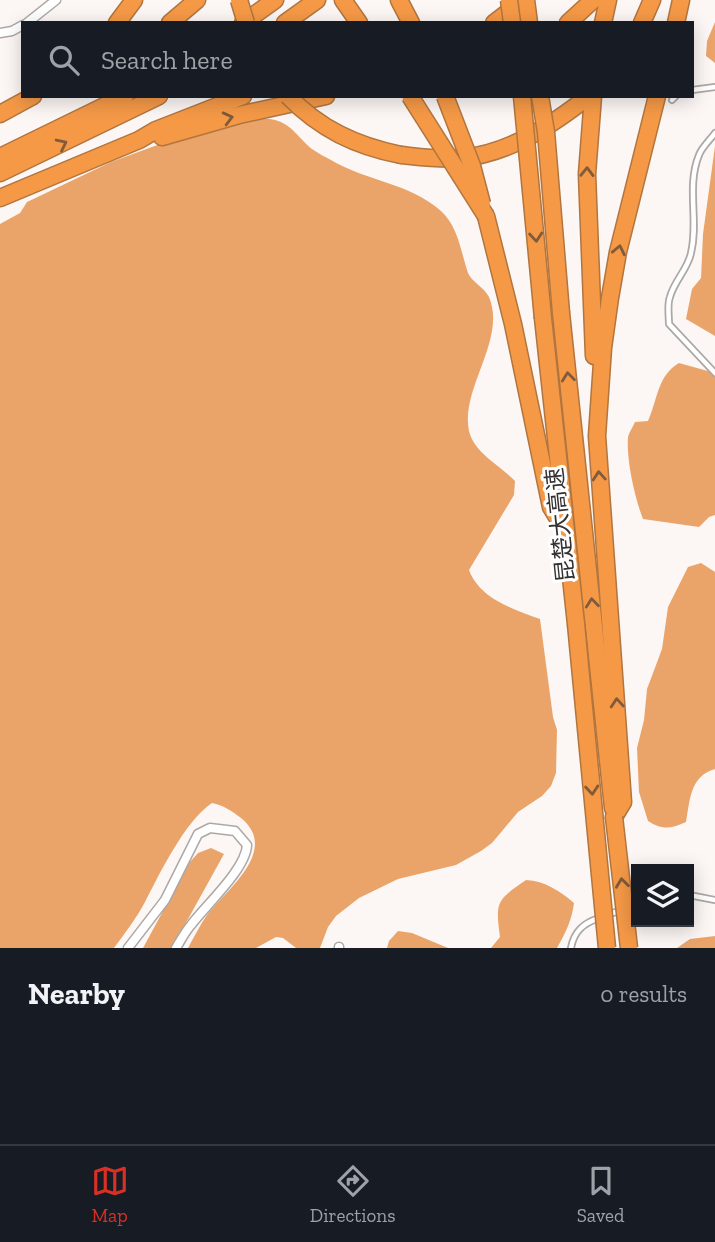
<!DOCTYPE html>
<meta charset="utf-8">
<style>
:root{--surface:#171b24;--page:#242831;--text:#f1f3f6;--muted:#9ea1a6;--line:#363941;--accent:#d93025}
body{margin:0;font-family:"Zilla Slab","Noto Sans SC",serif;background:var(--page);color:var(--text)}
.controls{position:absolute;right:21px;bottom:21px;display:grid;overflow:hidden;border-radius:0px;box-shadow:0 4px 18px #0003}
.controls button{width:63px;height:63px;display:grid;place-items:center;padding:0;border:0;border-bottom:2px solid var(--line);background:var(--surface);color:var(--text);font:35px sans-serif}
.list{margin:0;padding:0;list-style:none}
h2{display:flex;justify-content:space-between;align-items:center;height:91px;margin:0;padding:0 28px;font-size:30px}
h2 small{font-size:23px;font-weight:400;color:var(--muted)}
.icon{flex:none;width:38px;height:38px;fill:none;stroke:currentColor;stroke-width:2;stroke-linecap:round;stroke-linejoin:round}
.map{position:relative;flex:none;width:715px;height:948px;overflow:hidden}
.search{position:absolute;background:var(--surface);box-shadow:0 4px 18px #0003;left:21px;right:21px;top:21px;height:77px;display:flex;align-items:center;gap:18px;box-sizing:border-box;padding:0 24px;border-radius:0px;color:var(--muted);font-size:26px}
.sheet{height:196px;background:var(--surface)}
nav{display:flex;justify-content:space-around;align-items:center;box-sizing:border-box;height:98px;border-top:2px solid var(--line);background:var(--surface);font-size:19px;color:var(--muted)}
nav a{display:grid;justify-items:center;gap:4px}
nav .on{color:var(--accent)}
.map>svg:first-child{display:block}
</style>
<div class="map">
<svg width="715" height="948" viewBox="0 0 715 948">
<rect width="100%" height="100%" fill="#fcf7f4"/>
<g fill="#eaa46a">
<path d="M715 22V63L706 56 707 41Z"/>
<path d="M239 115C252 121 263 117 275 120 292 124 300 140 312 149 318 153 325 157 331 160 366 181 410 183 441 211 458 226 461 252 468 273 472 282 484 287 489 297 507 339 460 389 469 431 474 453 501 466 515 481L514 495 469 570C480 599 513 609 540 619L553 717 557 730 556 773 551 786 542 796 518 812 492 843 481 851 456 865 398 879 359 898 336 916 328 927 320 948H296L283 938 276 937 256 948H188C194 937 200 925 207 915 227 889 280 850 241 818 232 811 223 805 212 803 185 821 160 873 145 902 136 919 125 933 114 948H0V224L20 213 27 202 111 162Z"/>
<path d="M715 146V336L686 319 692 289 701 278 703 234Z"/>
<path d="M679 363 715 373V515L709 517 699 527 643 519C635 499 626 459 628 437 629 432 633 427 635 422L648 421C658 399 657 376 679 363Z"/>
<path d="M701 563 715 572V769C690 776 690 800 686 822 671 829 662 830 648 821L639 792 637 748 644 720 647 689 662 649 668 607 688 567Z"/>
<path d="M211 848 224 854 172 948H143L189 863 198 853Z"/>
<path d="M526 880C545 881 560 891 574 903 572 920 565 934 557 948H491L500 937C495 901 497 900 526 880Z"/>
<path d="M398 931 412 933 448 948H387L389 941Z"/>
<path d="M715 936V948H677L690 939Z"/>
</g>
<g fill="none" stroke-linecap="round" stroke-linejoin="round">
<g stroke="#aca8a5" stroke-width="8">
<g id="service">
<path d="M692 90 715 87"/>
<path d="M672 100 676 96"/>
<path d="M715 133C710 140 702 147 699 155 686 187 699 220 691 253 688 269 674 281 670 297 667 304 669 316 669 324L715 373"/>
<path d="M689 895 715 900"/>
<path d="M607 915 636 905"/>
<path d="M571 948C574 931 584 923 599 918"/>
</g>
</g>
<g stroke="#aca8a5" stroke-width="11">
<g id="minor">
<path d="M27 23 56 0"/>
<path d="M0 33 12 31 23 25"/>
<path d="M128 948 165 900 198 834 210 828 235 831 247 845C246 869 206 905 191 925 185 932 181 940 176 948"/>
<path d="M339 948V947"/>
</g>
</g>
<g stroke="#b1753f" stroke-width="19">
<g id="motorway">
<path d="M343 0 359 23"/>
<path d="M399 0 411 23"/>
<path d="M526 0 529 23"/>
<path d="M117 23 134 0"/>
<path d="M170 23 197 0"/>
<path d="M243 23 275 0"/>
<path d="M285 23 317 0"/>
<path d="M494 23 524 0"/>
<path d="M568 23 593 0"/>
<path d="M603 23 608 0"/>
<path d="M642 23 652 0"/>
<path d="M676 23 681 0"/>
<path d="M593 96 587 174 594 356"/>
<path d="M0 114 33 96"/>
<path d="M162 137 239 115 326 96"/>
<path d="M401 155C420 157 441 160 461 158 509 154 552 125 589 96"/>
<path d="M0 157 125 96"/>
<path d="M0 173 159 96"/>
<path d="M0 198 139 140 156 130 243 96"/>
<path d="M486 216 513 324 551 507 565 530"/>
<path d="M561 313 613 808"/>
<path d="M543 318 576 624"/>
<path d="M614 817 623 802 597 436 603 348 610 298 618 252 657 96"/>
</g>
</g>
<use href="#service" stroke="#fff" stroke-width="4.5"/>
<use href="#minor" stroke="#fff" stroke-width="8"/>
<use href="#motorway" stroke="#f59947" stroke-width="16"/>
<g stroke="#b1753f" stroke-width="19" stroke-linecap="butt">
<g id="motorway-bridge">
<path d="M239 0 246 23"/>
<path d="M509 0 512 23"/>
<path d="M288 96C320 129 356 146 401 155"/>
<path d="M410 96 486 216"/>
<path d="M445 96 472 166 482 204"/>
<path d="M522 96 543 318"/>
<path d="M540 96 546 132 561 313"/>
<path d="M576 624 607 948"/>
<path d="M614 817 629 948"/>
</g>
</g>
<use href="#motorway-bridge" stroke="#f59947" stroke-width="16"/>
</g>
<defs><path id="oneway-chevron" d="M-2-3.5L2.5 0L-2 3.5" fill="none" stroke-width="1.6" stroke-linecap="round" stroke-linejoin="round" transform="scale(1.75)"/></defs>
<g stroke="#815b3a">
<use href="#oneway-chevron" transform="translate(228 118) rotate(-14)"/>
<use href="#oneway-chevron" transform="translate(62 144) rotate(-26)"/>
<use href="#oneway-chevron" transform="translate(587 172) rotate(-89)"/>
<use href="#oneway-chevron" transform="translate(536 237) rotate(85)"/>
<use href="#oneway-chevron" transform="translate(619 250) rotate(-78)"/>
<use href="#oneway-chevron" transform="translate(568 377) rotate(-96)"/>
<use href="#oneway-chevron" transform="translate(599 476) rotate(-94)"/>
<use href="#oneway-chevron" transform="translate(592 603) rotate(-96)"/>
<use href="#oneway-chevron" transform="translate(617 703) rotate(-94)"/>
<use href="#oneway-chevron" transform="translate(592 790) rotate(85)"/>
<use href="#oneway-chevron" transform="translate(622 883) rotate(-97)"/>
</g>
<g text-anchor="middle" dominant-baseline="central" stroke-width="6" stroke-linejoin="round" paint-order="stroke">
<g font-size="23" fill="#333231" stroke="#fff">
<text transform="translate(560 525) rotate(-96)">昆楚大高速</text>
</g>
</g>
</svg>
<div class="controls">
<button><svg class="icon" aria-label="layers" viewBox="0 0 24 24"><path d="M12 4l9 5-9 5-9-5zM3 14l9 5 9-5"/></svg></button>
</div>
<div class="search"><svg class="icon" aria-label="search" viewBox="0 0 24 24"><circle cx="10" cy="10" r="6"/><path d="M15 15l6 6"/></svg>Search here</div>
</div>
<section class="sheet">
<h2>Nearby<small>0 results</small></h2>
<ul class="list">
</ul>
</section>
<nav>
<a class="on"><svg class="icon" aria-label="map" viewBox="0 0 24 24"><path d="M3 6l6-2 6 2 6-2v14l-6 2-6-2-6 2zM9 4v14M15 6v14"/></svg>Map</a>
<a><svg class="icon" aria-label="directions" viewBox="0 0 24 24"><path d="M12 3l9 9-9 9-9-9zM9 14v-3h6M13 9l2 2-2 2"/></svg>Directions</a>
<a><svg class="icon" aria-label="saved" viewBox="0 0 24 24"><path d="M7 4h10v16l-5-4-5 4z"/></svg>Saved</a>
</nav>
